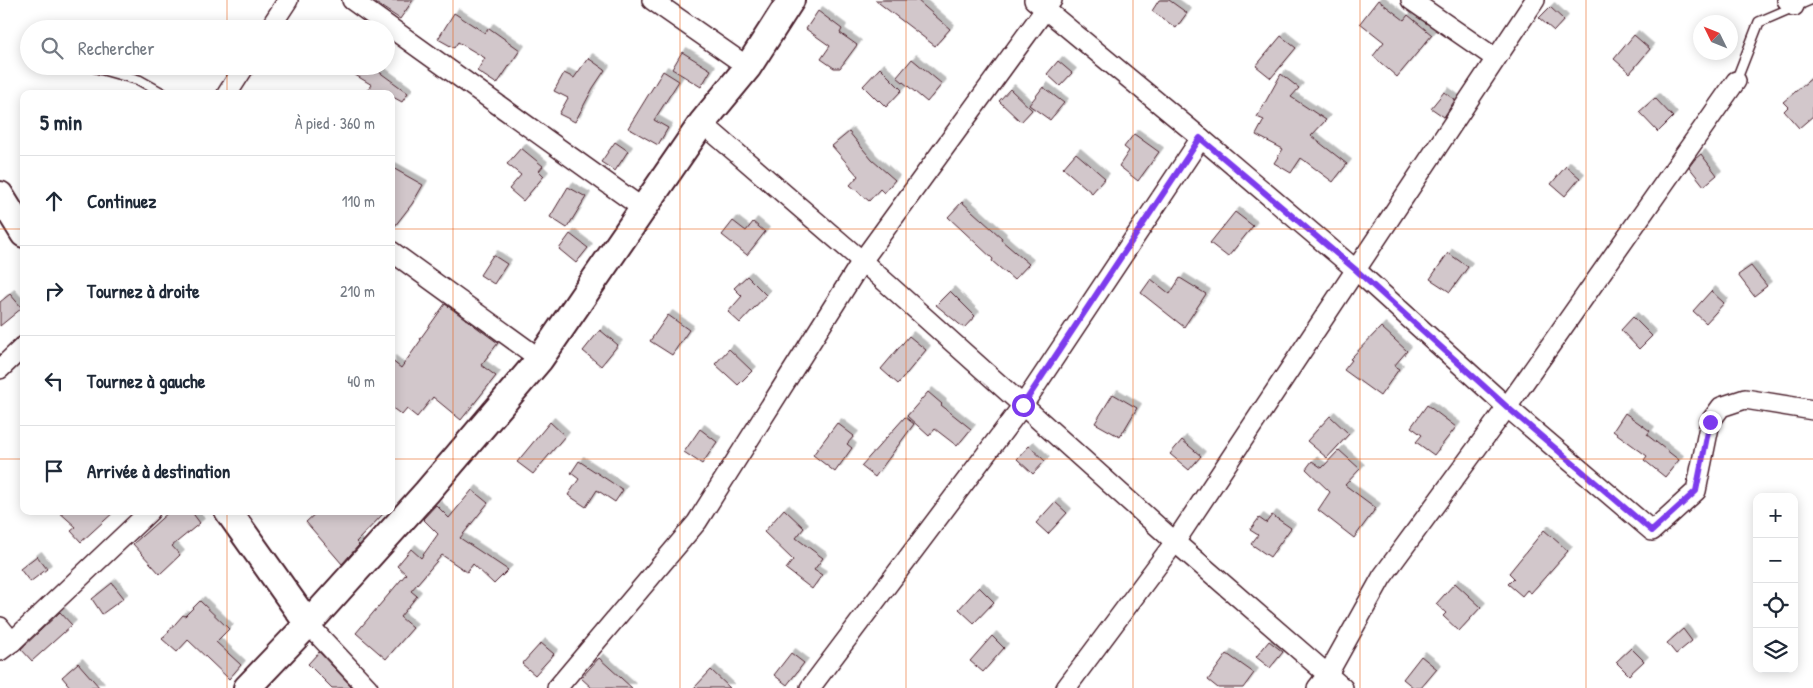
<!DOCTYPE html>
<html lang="fr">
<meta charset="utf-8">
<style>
:root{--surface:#fff;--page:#f6f6f7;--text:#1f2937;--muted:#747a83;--line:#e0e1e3}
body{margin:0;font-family:"Patrick Hand",sans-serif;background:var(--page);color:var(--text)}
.controls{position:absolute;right:15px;bottom:15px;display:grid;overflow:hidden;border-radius:10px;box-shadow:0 2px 12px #0003}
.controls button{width:45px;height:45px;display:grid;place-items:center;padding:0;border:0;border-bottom:1px solid var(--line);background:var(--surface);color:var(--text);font:25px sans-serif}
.compass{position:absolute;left:1693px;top:15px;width:45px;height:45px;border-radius:50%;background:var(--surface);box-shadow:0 2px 12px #0003;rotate:313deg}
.stop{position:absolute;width:15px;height:15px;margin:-11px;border:4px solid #7c3aed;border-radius:50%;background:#fff}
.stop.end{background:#7c3aed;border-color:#fff;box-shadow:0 1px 5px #0008}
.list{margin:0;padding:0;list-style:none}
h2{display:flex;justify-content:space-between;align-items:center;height:65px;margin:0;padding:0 20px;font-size:21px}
h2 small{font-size:16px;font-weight:400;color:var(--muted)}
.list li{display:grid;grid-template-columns:32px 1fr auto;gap:15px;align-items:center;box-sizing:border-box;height:90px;padding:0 20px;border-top:1px solid var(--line)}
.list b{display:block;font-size:19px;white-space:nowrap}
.list em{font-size:16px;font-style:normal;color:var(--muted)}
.icon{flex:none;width:28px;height:28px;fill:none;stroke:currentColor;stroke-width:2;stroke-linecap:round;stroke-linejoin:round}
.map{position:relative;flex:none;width:1813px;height:688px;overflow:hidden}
.search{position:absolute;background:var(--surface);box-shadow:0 2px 12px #0003;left:20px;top:20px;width:375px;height:55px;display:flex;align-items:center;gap:12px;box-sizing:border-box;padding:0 18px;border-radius:28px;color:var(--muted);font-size:19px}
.panel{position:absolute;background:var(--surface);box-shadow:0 2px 12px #0003;left:20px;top:90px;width:375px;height:425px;border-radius:10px}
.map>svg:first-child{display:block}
</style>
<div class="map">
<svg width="1813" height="688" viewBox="0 0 1813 688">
<defs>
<filter id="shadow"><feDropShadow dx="4.5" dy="-4.5" stdDeviation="0" flood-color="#0004"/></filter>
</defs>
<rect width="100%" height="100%" fill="#fff"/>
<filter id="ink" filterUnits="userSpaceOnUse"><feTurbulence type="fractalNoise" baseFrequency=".02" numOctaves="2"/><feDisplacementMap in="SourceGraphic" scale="10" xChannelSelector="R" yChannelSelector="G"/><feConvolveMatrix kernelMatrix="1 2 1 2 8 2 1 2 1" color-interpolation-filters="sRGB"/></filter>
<g filter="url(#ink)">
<g fill="#d2c7cb" stroke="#4a1f2b" filter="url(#shadow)">
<path d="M371 0H413L400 19Z"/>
<path d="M875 0H917L950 29 935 46Z"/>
<path d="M1159 0H1169L1187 13 1176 28 1152 11Z"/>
<path d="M1378 0 1404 20 1408 15 1432 35 1397 77 1373 56 1384 42 1360 23Z"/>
<path d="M1550 7 1564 20 1554 31 1539 18Z"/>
<path d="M818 11 842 29 840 33 857 45 840 68H834L821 59 830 46 806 29Z"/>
<path d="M454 13 485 33 489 28 520 50 497 84 477 71 485 58 458 42 454 48 438 39Z"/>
<path d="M1634 35 1650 49 1630 73 1614 59Z"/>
<path d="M1281 36 1296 48 1271 78 1256 66Z"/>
<path d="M682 52 711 70 701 87 672 69Z"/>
<path d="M588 58 605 70 593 88 575 122 559 114 568 98 554 91 564 73 574 78Z"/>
<path d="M912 59 942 84 927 102 897 77Z"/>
<path d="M1058 61 1072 73 1060 86 1047 74Z"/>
<path d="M340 66H371L408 93 402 102 391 96V94H365L372 85Z"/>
<path d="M880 68 902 90 886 107 879 100 878 101 863 86Z"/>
<path d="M663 71 679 81 654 120 668 128 658 145 628 128Z"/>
<path d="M1281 74 1299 88 1291 97 1326 120 1311 136 1347 164 1333 182 1301 158 1291 173 1274 163 1283 149 1256 135 1264 120 1257 117Z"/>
<path d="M1813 77V116L1799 128 1784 111 1788 107 1783 102Z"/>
<path d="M1043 87 1064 103 1050 120 1029 105Z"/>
<path d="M1010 89 1032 110 1021 122 999 101Z"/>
<path d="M1444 92 1455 100 1444 117 1431 108Z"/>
<path d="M1655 98 1673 117 1658 132 1639 112Z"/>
<path d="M849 132 872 160 895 180 884 193 880 189 869 201 850 185 858 176 832 146Z"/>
<path d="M1134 134 1159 152 1138 181 1119 166 1129 151 1124 147Z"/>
<path d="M615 142 628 151 615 171 601 162Z"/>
<path d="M521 148 543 166 539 171 544 176 523 201 509 189 521 175 507 164Z"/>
<path d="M1076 153 1105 178 1092 193 1063 168Z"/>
<path d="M1701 154 1717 175 1704 186 1689 167 1695 159Z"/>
<path d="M1566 166 1580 178 1565 196 1551 184Z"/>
<path d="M391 167 423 185 412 204 391 231Z"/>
<path d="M568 187 586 197 567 228 550 217Z"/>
<path d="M962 202 1002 238 1001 240 1029 264 1014 280 992 261 993 259 948 217Z"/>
<path d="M1235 212 1253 226 1228 257 1210 243Z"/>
<path d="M733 221 746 231 753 222 765 232 747 255 722 235Z"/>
<path d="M570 234 588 248 576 263 559 249Z"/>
<path d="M1448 253 1468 267 1450 292 1430 279Z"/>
<path d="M493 255 507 264 494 284 480 275Z"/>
<path d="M1751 266 1767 286 1754 296 1738 275Z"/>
<path d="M747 276 766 295 740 323 728 312 742 296 734 288Z"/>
<path d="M1180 278 1206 294 1184 327 1141 293 1151 279 1170 294Z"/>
<path d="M950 291 975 316 964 328 936 305Z"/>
<path d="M1711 291 1724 303 1706 323 1693 311Z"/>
<path d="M10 294 22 308 0 326V302Z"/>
<path d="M445 304 498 343 481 365 496 376 461 420 433 397 417 417 407 409 402 415 391 407V360L401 368 421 340 420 339Z"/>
<path d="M668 315 689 330 672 355 650 341Z"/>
<path d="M1633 317 1652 336 1639 349 1621 330Z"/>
<path d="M1381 327 1407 351 1394 366 1399 369 1380 396 1344 370 1352 360 1350 359Z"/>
<path d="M600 330 618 345 601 366 583 351Z"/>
<path d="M909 336 926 350 898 384 881 369Z"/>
<path d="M729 349 752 371 738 385 715 364Z"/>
<path d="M928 392 942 404 941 405 971 429 957 446 935 429 929 436 907 416Z"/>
<path d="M1113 394 1137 408 1120 437 1095 423Z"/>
<path d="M1427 405 1456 427 1434 455 1416 442 1422 435 1411 427Z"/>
<path d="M1625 413 1650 431 1647 435 1679 460 1665 477 1644 460 1647 456 1613 431Z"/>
<path d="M1330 416 1349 434 1327 458 1307 441Z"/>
<path d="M905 417 914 424 875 477 861 466Z"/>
<path d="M550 422 565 436 533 474 517 462Z"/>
<path d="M837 423 854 436 847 444 852 448 835 472 813 455Z"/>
<path d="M700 429 717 442 702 464 684 452Z"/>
<path d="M1182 440 1201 456 1189 470 1170 454Z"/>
<path d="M1029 446 1045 461 1033 474 1017 459Z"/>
<path d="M1339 450 1360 469 1345 485 1376 508 1354 538 1318 510 1330 492 1306 469 1312 461 1322 468Z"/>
<path d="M579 461 623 490 615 502 597 490 586 507 568 495 579 479 571 473Z"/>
<path d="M472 490 488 503 460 538 508 570 494 584 473 564 467 572 442 555 411 591 417 596 400 617 413 628 386 659 356 633 406 574 397 566 411 549 421 558 438 534 423 519 436 505 449 518Z"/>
<path d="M1055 502 1067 513 1048 534 1036 523Z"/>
<path d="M784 509 804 528 796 538 823 558 814 570 822 575 812 589 786 569 793 560 764 532Z"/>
<path d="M58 511H115L81 542 71 531 76 527Z"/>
<path d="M170 511H191L200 523 172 546 180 555 160 574 133 544Z"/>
<path d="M318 511H386L356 542 359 545 342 564 306 522Z"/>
<path d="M1272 515 1291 528 1270 557 1251 544 1258 535 1250 530 1259 518 1266 523Z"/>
<path d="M1544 530 1568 551 1531 593 1527 590 1522 596 1508 584 1514 578 1509 573Z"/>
<path d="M37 556 47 569 30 582 20 569Z"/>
<path d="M112 583 124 598 102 614 92 599Z"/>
<path d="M1455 583 1481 607 1459 631 1443 616 1446 613 1436 604Z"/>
<path d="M979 587 994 602 974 623 959 609Z"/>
<path d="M200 601 229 629 216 642 241 665 229 679 188 640 177 652 162 639 183 615 185 616Z"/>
<path d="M60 612 72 625 32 661 21 649Z"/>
<path d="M1683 629 1692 641 1676 654 1667 643Z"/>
<path d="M992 636 1004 648 983 672 970 661Z"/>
<path d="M1269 641 1283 652 1270 668 1256 657Z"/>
<path d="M541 643 554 654 535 675 522 664Z"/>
<path d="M1631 648 1644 661 1629 675 1616 662Z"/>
<path d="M319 652 353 688H332L308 664Z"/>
<path d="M791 653 804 663 787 685 774 675Z"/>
<path d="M1227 654 1254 673 1243 688H1218L1208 680Z"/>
<path d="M1421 656 1437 669 1421 688H1414L1403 679Z"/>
<path d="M599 658 632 688H592L581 678Z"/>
<path d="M78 663 100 688H71L62 677Z"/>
<path d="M711 670 730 688H694Z"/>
</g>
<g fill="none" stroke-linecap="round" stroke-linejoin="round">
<g stroke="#4a1f2b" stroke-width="12">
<g id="lane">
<path d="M89 66 139 80 164 94"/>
<path d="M1736 81 1759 22 1810 0"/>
</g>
</g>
<g stroke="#4a1f2b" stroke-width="22">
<g id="street">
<path d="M352 0 642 208"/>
<path d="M652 0 748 67"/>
<path d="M1034 0 1201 138 1356 270 1507 407 1652 531 1696 491 1710 422 1721 407 1745 399 1813 410"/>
<path d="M1411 0 1495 58"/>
<path d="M1787 0 1794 6"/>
<path d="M269 29 288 0"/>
<path d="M227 94 245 66"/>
<path d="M702 123 862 261 1175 542 1343 688"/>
<path d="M391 251 540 359"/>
<path d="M0 369 24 346"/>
<path d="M308 624 368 688"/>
<path d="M0 627 12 642"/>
<path d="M0 651 12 642 150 511"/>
<path d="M557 688 697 522 862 261 1052 0"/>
<path d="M810 688 1023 405 1201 138"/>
<path d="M1066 688 1175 542 1535 0"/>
<path d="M1317 688 1328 674 1382 577 1507 407 1736 81"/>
</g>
</g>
<g stroke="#4a1f2b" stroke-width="30">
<g id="secondary">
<path d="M0 195 24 234"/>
<path d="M228 511 308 624"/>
<path d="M247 688 308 624 427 492 540 359 702 123 748 67 791 0"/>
</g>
</g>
<use href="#lane" stroke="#fff" stroke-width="9"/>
<use href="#street" stroke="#fff" stroke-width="19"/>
<use href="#secondary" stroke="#fff" stroke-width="26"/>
</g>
</g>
<g fill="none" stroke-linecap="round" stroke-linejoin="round" filter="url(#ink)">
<path stroke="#7c3aed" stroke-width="6" d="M1023 405 1200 138 1356 270 1507 407 1652 531 1696 491 1710 422"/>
</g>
<path fill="none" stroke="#e8590c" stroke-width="1" stroke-opacity="0.55" d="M227 0V29M453 0V688M680 0V688M906 0V688M1133 0V688M1360 0V688M1586 0V688M227 66V94M0 229H24M391 229H1813M0 459H24M391 459H1813M227 511V688"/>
</svg>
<div class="controls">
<button>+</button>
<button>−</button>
<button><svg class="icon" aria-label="locate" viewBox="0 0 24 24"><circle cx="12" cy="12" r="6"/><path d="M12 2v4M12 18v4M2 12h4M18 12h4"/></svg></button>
<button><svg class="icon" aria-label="layers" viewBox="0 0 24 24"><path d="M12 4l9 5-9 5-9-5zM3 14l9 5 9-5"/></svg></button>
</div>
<svg class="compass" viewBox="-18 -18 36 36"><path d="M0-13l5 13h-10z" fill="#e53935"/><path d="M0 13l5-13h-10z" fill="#747a83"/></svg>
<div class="stop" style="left:1023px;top:405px"></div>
<div class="stop end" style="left:1710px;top:422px"></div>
<div class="search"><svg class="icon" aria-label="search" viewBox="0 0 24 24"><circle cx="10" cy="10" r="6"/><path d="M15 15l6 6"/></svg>Rechercher</div>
<section class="panel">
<h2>5 min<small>À pied · 360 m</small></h2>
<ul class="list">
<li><svg class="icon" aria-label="ahead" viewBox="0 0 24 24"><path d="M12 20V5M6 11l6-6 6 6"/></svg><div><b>Continuez</b></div><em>110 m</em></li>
<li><svg class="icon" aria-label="right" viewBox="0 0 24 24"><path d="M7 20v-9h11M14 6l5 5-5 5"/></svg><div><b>Tournez à droite</b></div><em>210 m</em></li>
<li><svg class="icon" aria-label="left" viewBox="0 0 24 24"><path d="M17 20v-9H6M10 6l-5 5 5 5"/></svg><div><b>Tournez à gauche</b></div><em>40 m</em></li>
<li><svg class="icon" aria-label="arrive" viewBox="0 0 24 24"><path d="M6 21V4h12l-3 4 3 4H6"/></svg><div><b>Arrivée à destination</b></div></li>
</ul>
</section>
</div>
